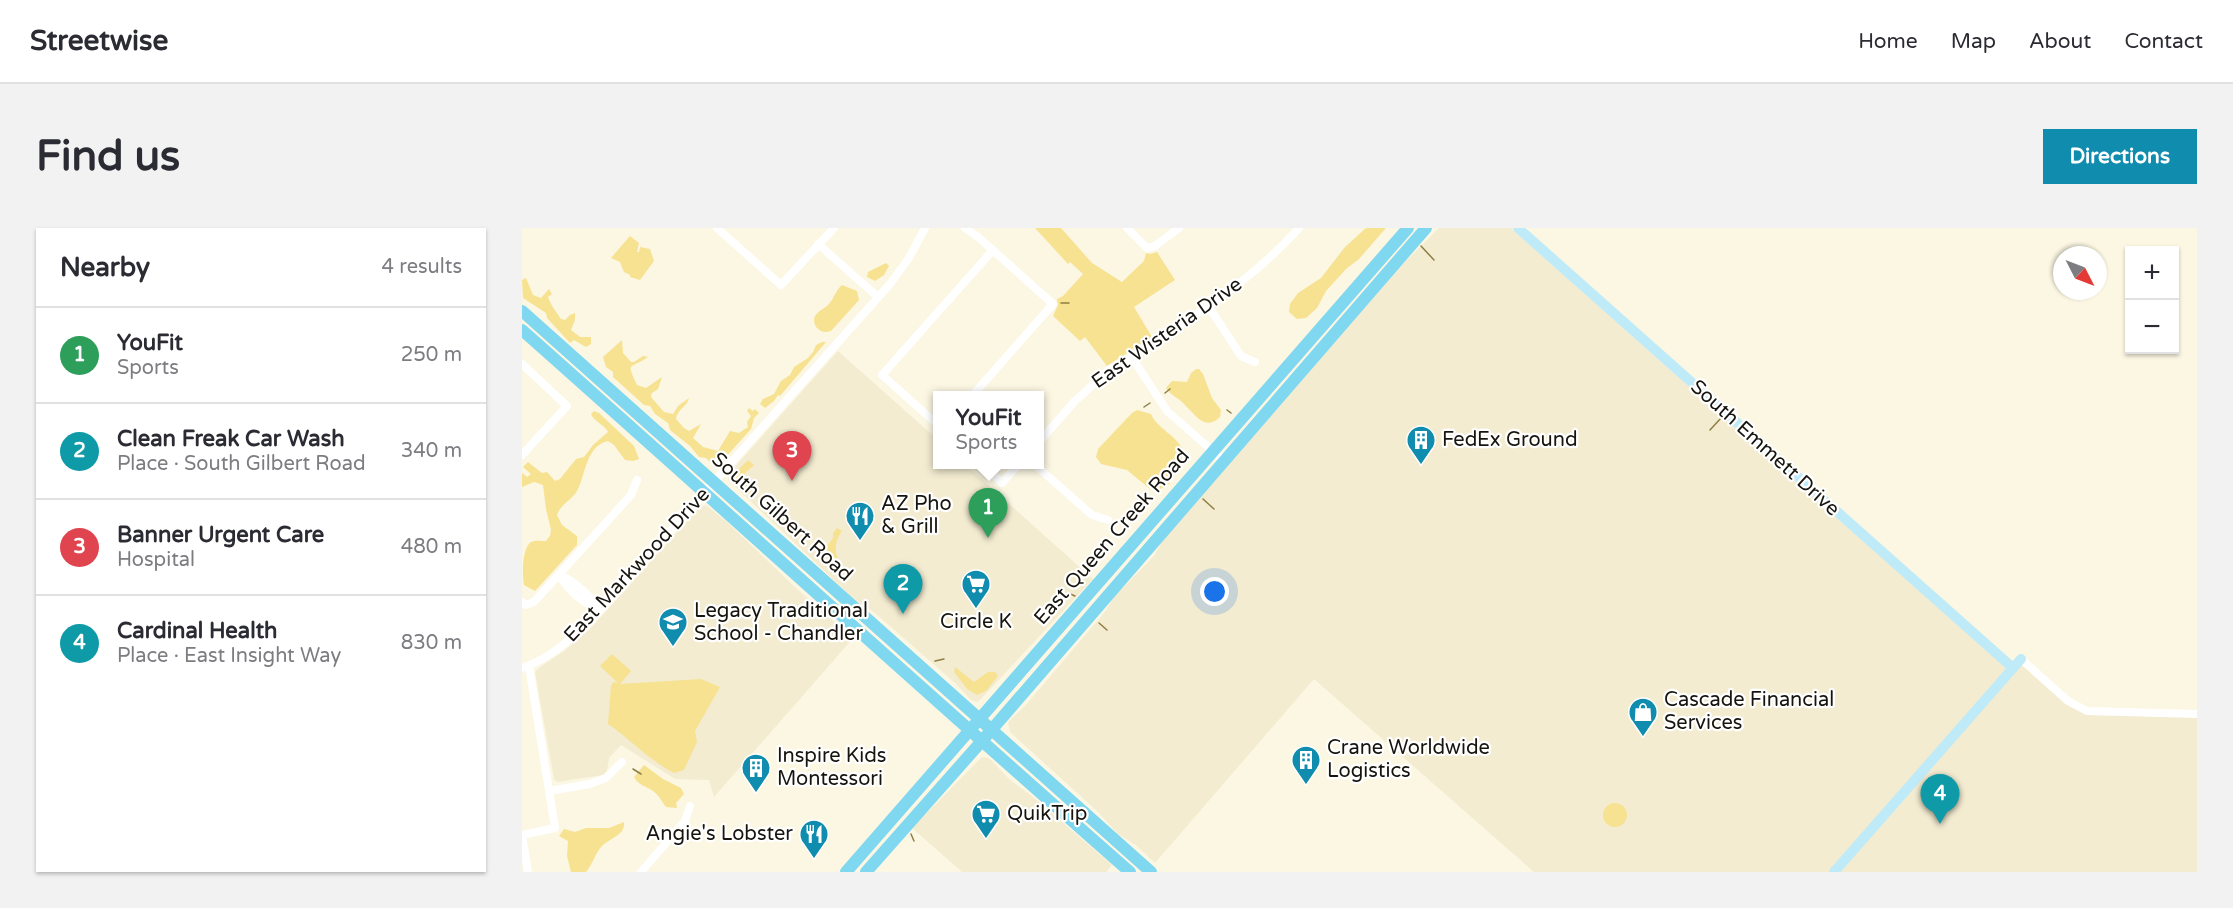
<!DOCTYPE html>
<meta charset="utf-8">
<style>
:root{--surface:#fff;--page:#f2f2f3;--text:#2b2b33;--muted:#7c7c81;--line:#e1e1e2;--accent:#108cae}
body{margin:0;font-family:"Varela Round",sans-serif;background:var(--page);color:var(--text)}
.controls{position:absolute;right:18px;top:18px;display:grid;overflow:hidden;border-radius:0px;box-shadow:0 2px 4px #0004}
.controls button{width:54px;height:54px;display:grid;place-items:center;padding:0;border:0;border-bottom:2px solid var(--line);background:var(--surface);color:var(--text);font:30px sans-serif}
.compass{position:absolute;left:1531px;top:18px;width:54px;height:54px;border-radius:50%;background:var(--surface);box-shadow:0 2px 4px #0004;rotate:132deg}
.you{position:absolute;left:693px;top:364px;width:21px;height:21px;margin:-15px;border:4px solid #fff;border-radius:50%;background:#1a73e8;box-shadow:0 0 0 9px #1a73e833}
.badge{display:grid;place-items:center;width:39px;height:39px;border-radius:50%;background:var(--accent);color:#fff;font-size:20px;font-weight:700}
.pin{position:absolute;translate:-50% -50px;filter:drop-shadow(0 2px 3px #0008)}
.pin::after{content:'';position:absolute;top:32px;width:21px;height:18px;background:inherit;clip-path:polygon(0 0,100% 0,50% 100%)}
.popup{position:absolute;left:411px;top:163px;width:111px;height:78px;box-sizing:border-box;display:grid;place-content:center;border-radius:0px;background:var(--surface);filter:drop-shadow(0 2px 4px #0005);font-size:20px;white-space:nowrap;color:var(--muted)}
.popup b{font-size:22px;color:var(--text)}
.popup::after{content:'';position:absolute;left:50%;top:100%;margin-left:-12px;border:12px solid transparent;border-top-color:var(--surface)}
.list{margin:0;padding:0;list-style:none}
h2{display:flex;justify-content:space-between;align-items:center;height:78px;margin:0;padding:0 24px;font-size:26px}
h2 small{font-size:20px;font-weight:400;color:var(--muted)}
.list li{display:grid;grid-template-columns:39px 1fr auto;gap:18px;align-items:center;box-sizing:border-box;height:96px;padding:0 24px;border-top:2px solid var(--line)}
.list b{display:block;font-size:22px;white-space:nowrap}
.list p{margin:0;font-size:20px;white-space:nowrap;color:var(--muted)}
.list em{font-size:20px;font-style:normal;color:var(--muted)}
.map{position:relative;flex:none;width:1675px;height:644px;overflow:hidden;border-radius:0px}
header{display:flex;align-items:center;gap:36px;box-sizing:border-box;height:84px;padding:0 30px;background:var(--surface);border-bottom:2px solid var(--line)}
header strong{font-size:28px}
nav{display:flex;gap:33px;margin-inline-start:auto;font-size:21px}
.intro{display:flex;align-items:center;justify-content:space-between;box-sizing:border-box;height:144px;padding:0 36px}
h1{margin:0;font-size:42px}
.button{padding:15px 27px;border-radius:0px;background:var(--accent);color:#fff;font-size:21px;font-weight:700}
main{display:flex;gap:36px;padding:0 36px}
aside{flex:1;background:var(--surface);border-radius:0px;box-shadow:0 2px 4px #0004}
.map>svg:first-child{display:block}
</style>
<header>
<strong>Streetwise</strong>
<nav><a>Home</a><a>Map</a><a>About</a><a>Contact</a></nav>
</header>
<div class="intro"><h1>Find us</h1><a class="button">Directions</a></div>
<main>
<aside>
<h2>Nearby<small>4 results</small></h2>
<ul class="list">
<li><span class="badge" style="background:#2e9e5b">1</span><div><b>YouFit</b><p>Sports</p></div><em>250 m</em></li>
<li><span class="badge" style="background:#0f9aa8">2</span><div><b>Clean Freak Car Wash</b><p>Place · South Gilbert Road</p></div><em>340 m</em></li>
<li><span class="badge" style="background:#e0444e">3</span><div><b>Banner Urgent Care</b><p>Hospital</p></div><em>480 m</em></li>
<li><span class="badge" style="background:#0f9aa8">4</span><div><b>Cardinal Health</b><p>Place · East Insight Way</p></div><em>830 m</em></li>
</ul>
</aside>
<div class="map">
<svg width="1675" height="644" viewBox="0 0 1675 644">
<rect width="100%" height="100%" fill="#fcf7e3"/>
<g fill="#f3ecd1">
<path d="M917 0H989L1211 198 1491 440 1499 431 1555 479 1675 486V644H1012L792 451 633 635 614 617 596 606 575 583 488 504 486 494 503 478 582 385 593 368 632 328 641 312 881 36Z"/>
<path d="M316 123 415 211V236L444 237 571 351 456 474 449 472 434 456 400 426 353 385 332 371 206 252 209 243Z"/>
<path d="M184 277 205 294 275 361 313 394 333 408 192 569 187 552 153 551 99 517 87 530 85 543 81 547 35 554 32 551 13 444 18 439 42 423 68 401 178 279Z"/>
<path d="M460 529 467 530 487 551 511 569 590 637 584 644H440L390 600Z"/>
</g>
<g fill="#f7e291">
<path d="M513 0H539L570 35 600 54 622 33 624 25 628 26 635 24 653 52 612 79 630 109 585 138 563 109 558 113 531 88 536 77 535 71 541 68 561 46 548 34 546 36Z"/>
<path d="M844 0H864L837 31 824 41 804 63 795 80 784 90 775 91 767 84 768 76 776 65 799 50 823 19Z"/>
<path d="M108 8 117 15 115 24H117L118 19 128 21 132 33 118 52 108 49V47L102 44 98 34 89 30Z"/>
<path d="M364 35 367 38 362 47 353 53 345 49 346 44Z"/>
<path d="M4 50 11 67 19 70 27 61 30 66 26 69C29 78 34 83 39 91L43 92 48 87 53 85V92L49 102 58 109H69V116L64 119 52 112 48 115 25 90 24 85 1 70 0 52Z"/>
<path d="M320 57 335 63 337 72 309 103C302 105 299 104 294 99 288 86 298 84 306 77 312 71 313 63 320 57Z"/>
<path d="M100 112 101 125 109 134H112L121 128 126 129C107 142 104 133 115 157L124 160 140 149 136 161 130 165 129 169 142 184 151 186 156 178 167 170C166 178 155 181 154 191L162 200 167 203 179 196 171 210 181 219 196 223 208 203 217 205 226 199 225 194 229 188 225 183 227 180 231 183 233 181 237 185 232 190 229 201 202 231H198L191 237 184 230 177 229 168 218 148 202 146 195 133 186 128 178 122 177 91 149V144L84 139 81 129Z"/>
<path d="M300 114H304L258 168 256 167 252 173 243 180 238 176 241 171 252 166 259 153 268 147 272 139 286 130 291 124 294 117Z"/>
<path d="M674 141H677L681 146 690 170 699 182 698 189C682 204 673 186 662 176 656 169 649 168 644 160L650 153 665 154 669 145Z"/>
<path d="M615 182 629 186C635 200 652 206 660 220V234L652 244 647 256 635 263 628 261 605 242 579 236 574 229 576 221 610 185Z"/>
<path d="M72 183 77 185 112 218 117 231 111 233 103 232 92 217 86 213C64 218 64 245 56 261 51 272 39 275 35 287L40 297 55 308V317L13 363 2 357C0 346 0 320 9 314 13 312 19 313 24 313L28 308 29 302 24 281 21 257 12 254 0 259V245L5 249 9 246 1 239 6 234 20 245 25 244 33 253 38 251 54 231 62 229 71 217 86 204C82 196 72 194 69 186Z"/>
<path d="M226 232 232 237 223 245 221 250 236 260 232 265 227 267 212 255 213 245Z"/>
<path d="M315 300 320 303C311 316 312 325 320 338L318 341 307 333 302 322 311 310V305Z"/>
<path d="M90 426 109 443 98 456 179 451 198 459 173 503 175 514 162 542 152 545C127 532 109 512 86 496L89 457 92 454 96 455 78 438Z"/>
<path d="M433 439 452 454 466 444H473L476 448 464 463 455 467 445 461 432 444Z"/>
<path d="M122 537 141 551 159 560 162 566 154 575 155 580 144 579C140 574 137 567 131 563 124 558 117 558 112 549Z"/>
<circle cx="1093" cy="587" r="12"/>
<path d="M102 594C104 607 88 610 80 618 73 625 71 636 64 644H49L45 628 46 613 37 608 42 601 53 604 64 600H87Z"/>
</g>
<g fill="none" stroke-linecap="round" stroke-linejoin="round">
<g stroke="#8e7e42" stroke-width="1.5">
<path d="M899 18 912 32"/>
<path d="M539 75H547"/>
<path d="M643 165 648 161"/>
<path d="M622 179 628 175"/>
<path d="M705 182 709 185"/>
<path d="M1188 202 1199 190"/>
<path d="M218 261 222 257"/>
<path d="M681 271 692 281"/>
<path d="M546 365 553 368"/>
<path d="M577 395 585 402"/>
<path d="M413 433 422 431"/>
<path d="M111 541 119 546"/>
<path d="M389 606 392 613"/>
</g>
<g stroke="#fff" stroke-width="8">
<path d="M195 0 259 57 312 0"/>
<path d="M443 0 456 9 531 76 450 168"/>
<path d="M605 0 625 20 633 18 657 0"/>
<path d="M296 16 356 69"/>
<path d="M687 79 719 128 733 134"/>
<path d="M609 128 645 183 702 233"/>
<path d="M0 136 45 178 0 227"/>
<path d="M415 196 360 147 471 22"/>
<path d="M517 214 553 173 587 142C654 100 723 60 777 0"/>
<path d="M460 236 480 255 497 236"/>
<path d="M512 236 570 287 586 292"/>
<path d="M37 347C46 362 61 375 78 382"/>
<path d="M37 347C53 353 67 367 77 381"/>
<path d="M0 374 4 377 12 374 109 267 115 252"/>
<path d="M1499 431 1546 473 1565 483 1675 486"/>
<path d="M0 440C31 430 56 405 78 382L368 56 387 30 403 0"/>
<path d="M27 563 68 556 84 550 100 534"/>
<path d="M6 644 0 607 33 600 7 438"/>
<path d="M119 644 163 593 168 578"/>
</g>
<g stroke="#bfebf8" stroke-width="10">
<path d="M996 0 1491 440"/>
<path d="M1312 644 1499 431"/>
</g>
<g stroke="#80d7f0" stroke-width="12">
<path d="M0 83 629 644"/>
<path d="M0 102C203 282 404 465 608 644"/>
<path d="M324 644 886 0"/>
<path d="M344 644 459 514 904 0"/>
</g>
</g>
<defs>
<g id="building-pin" transform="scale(1.5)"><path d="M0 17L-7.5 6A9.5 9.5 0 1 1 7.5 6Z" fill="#108cae" stroke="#fff"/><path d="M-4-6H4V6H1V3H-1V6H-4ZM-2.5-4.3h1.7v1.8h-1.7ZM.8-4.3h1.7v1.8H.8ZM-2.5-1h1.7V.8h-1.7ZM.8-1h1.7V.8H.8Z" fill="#fff"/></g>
<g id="restaurant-pin" transform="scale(1.5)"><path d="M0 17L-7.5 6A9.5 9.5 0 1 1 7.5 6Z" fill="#108cae" stroke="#fff"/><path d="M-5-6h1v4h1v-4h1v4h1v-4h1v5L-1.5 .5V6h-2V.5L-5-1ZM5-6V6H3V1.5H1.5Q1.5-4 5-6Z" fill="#fff"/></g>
<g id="supermarket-pin" transform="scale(1.5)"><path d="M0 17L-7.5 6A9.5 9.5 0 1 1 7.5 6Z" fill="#108cae" stroke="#fff"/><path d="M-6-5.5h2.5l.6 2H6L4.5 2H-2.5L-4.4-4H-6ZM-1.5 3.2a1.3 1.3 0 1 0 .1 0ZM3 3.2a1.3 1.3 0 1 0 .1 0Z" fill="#fff"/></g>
<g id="school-pin" transform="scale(1.5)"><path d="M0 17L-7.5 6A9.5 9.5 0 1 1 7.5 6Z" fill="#108cae" stroke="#fff"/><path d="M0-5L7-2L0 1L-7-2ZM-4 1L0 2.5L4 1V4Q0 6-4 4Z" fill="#fff"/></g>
<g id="shop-pin" transform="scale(1.5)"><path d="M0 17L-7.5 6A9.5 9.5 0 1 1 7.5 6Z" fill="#108cae" stroke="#fff"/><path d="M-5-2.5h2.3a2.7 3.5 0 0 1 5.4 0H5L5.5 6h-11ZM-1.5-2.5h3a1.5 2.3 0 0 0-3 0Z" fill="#fff"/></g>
</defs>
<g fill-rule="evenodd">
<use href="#building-pin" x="899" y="212"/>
<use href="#restaurant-pin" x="338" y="288"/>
<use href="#supermarket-pin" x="454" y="356"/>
<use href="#school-pin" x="151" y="394"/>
<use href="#shop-pin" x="1121" y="484"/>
<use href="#building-pin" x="784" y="532"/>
<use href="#building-pin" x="234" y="540"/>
<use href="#supermarket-pin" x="464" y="586"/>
<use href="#restaurant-pin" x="292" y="606"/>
</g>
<g text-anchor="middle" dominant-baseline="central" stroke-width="4.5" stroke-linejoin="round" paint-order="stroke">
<g font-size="20" fill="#16140d" stroke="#fff">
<text transform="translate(645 105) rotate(-35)">East Wisteria Drive</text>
<text transform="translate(1243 220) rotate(42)">South Emmett Drive</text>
<text transform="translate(260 289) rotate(42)">South Gilbert Road</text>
<text transform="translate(590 309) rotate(-49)">East Queen Creek Road</text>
<text transform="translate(115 337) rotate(-47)">East Markwood Drive</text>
</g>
<g font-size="20" fill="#16140d" stroke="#fff" text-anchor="start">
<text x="920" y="212">FedEx Ground</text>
<text x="359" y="276">AZ Pho<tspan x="359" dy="23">&amp; Grill</tspan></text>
<text x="172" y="383">Legacy Traditional<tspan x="172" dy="23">School - Chandler</tspan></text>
<text x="454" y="394" text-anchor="middle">Circle K</text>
<text x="1142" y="472">Cascade Financial<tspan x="1142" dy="23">Services</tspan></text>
<text x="805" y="520">Crane Worldwide<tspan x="805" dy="23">Logistics</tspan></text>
<text x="255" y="528">Inspire Kids<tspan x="255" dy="23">Montessori</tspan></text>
<text x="485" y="586">QuikTrip</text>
<text x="271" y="606" text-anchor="end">Angie's Lobster</text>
</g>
</g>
</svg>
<div class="controls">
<button>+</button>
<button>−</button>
</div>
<svg class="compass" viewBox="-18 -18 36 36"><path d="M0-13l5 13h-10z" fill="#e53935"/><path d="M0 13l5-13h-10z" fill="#7c7c81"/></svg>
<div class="you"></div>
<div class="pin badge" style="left:466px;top:310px;background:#2e9e5b">1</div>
<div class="popup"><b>YouFit</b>Sports</div>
<div class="pin badge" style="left:381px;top:386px;background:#0f9aa8">2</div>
<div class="pin badge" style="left:270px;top:253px;background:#e0444e">3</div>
<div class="pin badge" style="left:1418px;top:596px;background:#0f9aa8">4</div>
</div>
</main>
